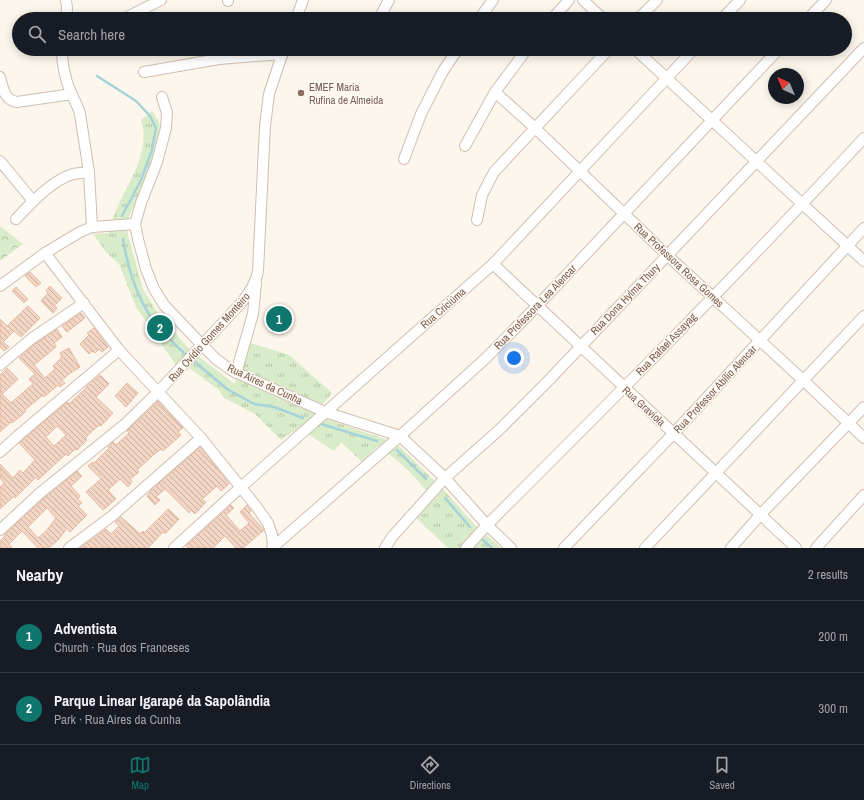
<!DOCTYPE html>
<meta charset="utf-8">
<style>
:root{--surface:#171b24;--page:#20242c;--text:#f1f3f6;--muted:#9ea1a6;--line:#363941;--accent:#0f766e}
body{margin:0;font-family:"Archivo Narrow",sans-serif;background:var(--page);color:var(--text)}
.compass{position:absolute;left:768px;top:68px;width:36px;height:36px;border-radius:50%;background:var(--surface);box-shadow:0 2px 10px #0003;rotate:316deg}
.you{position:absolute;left:514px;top:358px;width:14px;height:14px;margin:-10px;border:3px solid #fff;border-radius:50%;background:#1a73e8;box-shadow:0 0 0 6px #1a73e833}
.badge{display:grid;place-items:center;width:26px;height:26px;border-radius:50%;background:var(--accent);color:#fff;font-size:13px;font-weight:700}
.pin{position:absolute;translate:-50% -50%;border:2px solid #fff;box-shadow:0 1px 4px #0006}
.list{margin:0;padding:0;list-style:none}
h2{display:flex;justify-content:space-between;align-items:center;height:52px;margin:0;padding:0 16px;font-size:17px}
h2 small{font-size:13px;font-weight:400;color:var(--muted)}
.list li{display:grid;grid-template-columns:26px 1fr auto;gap:12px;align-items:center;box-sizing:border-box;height:72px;padding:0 16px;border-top:1px solid var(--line)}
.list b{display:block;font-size:15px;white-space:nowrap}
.list p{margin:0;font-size:13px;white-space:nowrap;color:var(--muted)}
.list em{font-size:13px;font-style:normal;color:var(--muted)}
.icon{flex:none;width:22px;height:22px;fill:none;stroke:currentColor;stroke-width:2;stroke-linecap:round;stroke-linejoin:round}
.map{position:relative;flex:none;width:864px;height:548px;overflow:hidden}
.search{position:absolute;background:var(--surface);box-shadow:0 2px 10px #0003;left:12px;right:12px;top:12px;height:44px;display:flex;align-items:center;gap:10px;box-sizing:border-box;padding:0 14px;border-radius:22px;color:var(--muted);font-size:15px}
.sheet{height:196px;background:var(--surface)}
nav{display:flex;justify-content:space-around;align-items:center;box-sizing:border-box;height:56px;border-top:1px solid var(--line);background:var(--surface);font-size:11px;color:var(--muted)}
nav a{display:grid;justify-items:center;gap:2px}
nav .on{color:var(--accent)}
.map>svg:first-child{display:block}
</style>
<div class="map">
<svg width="864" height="548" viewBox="0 0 864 548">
<defs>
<pattern id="grass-tufts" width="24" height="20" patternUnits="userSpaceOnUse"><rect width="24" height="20" fill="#d8ecc9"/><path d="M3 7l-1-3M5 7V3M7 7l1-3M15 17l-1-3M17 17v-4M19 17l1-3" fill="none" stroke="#b4c2a5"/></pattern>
<pattern id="forest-crowns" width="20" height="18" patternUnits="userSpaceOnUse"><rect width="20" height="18" fill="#d8ecc9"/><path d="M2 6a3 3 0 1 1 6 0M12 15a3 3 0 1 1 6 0" fill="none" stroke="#b4c2a5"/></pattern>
<pattern id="building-back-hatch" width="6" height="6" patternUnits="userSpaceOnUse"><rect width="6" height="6" fill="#f3d5c3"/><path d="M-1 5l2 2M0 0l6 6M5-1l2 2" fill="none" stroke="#cab0a1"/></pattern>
</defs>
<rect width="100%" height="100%" fill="#fdf6ec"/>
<path fill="url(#grass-tufts)" d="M152 111 159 122 160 131 156 154 128 219V235L143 289 159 315 191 351 235 384 241 340 289 355 332 393 322 405 324 418 396 443 442 488 476 526 501 548H448L416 518 432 498C419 480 398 459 378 446L362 462 341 442 334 451 306 433 297 429 281 440 255 414 224 398 219 390 188 367 180 364 176 365 136 307 119 264 106 252 93 234 109 233C110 228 112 222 113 218 124 187 152 155 141 120Z"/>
<path fill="url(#forest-crowns)" d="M0 226 23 244 0 261Z"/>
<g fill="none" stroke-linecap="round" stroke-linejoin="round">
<g stroke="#a5d3da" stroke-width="2.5">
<path d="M97 76 136 101 150 116 156 128 152 150 141 180 122 216"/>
<path d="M123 239C128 270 138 302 158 327 167 337 177 346 186 355"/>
<path d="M195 362 227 389 254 404 274 407 303 418"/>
<path d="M321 424 377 441"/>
<path d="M397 450 426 479"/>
<path d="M445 498 470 527"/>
<path d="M482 539 492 548"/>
</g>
</g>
<g fill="url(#building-back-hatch)" stroke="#e6bba3" fill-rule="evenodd">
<path d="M30 272 41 283 36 287 25 276Z"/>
<path d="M50 286 62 298 54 306 57 308 53 313 41 301 48 293 46 291Z"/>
<path d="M16 287 28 299 24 303 12 291Z"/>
<path d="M28 306 40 318 21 337 14 331 3 342 9 347 4 351 0 347V319L7 326Z"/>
<path d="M81 313 85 318 67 332 62 326Z"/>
<path d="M94 328 108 347 102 352 99 349 95 353 92 351 89 354 80 344 89 335 87 333Z"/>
<path d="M57 329 62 337 54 343 56 347 34 365 45 378 55 369 53 366 62 357 60 353 69 348 80 367 69 374 62 380 65 383 60 387 58 385 44 397 43 395 25 410 26 411 21 416 12 423 11 422 0 432V375L7 368 18 379 2 394 11 403 33 384 29 379 35 374 19 358 35 344Z"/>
<path d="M100 375 109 384 96 397 113 413 101 426 99 425 85 438 87 440 77 450 75 449 68 456 66 454 38 480 36 477 15 498 14 496 0 509V487L4 483 0 478V464L13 478 20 470 23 473 35 460 19 443 67 402 69 404 86 388V387ZM57 426 66 435 54 446 46 437Z"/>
<path d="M127 383 138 393 126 407 115 396Z"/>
<path d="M158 401 183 428 178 432 181 435 163 451 161 449 152 456 137 470 139 472 130 479 132 482 128 487 120 479 108 490 116 499 103 510 86 492 101 479 88 466 93 462 94 463 109 448 108 447 113 442 116 445 129 433 127 431Z"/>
<path d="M200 447 229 483 227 486 221 491 217 486 202 499 206 502 195 514 191 510 189 513 165 489 156 497 160 500 155 505 147 496 152 489Z"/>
<path d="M77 471 82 476 71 486 80 496 78 499 82 503 78 506 87 515 70 532 67 528 59 539 49 548H38L22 531 9 544 12 548H0V541L5 536 4 535 44 498ZM47 508 56 518 46 531 38 538 28 527Z"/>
<path d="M231 505 234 508 226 515 240 531 249 523 240 512 247 505 251 511 249 513 264 530 243 548H236L225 536 213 548H188L186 546Z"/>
<path d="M168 509 179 519 165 534 163 532 148 548H80L106 529 111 534 119 526 115 522 121 517 140 534 143 531 144 533Z"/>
</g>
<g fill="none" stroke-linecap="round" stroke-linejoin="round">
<g stroke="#d1beb0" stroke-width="12">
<g id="minor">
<path d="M66 0 67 8 66 19"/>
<path d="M228 0V1"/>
<path d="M583 0 603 19"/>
<path d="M123 19 161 0"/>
<path d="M296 19 303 0"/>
<path d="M379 19 389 0"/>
<path d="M479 19 493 0"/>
<path d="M552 19 569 0"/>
<path d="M638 19 657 0"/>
<path d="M722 19 740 0"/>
<path d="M808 19 826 0"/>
<path d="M62 49C62 65 65 79 71 93 74 100 78 106 80 114L89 172 92 227"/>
<path d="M635 49 864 261"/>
<path d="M144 72 219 59 282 54"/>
<path d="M0 77C3 88 4 100 17 102L72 94"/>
<path d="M495 92 534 127 667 255 803 380 864 438"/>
<path d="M162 97 167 113 166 128 157 162 141 203 135 224 138 239 146 269 154 289 164 305 202 345 216 359 231 370 325 412 400 436 445 478 487 525 511 548"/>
<path d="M465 146 495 92 527 49"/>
<path d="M404 159 421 114 443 71 458 49"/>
<path d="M0 161 33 201"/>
<path d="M16 219C30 204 52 180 73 174 78 173 83 173 89 172"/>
<path d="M477 220 482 195 494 172 609 49"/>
<path d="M45 253 119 350 201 438 256 506 268 523 272 535 273 548"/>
<path d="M493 264 796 548"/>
<path d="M0 286 45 253 80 232 92 227 135 224"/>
<path d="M0 365 31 339 84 303"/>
<path d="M236 373 253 314 256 283"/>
<path d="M0 452 21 433 119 350"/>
<path d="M0 530 40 493 124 425 158 392 242 302C250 292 256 283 258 271L265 126 269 94 284 49"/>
<path d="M69 548 112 516 201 438"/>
<path d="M174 548 241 487 493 264 694 49"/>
<path d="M272 548 400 436 486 358 538 305 779 49"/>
<path d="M385 548 392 537 445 478 499 430 550 379 864 48"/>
<path d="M466 548 487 525C614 398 742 270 864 138"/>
<path d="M564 548 674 433 864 228"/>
<path d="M645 548 864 316"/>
<path d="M731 548 761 514 864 407"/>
<path d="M816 548 864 495"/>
</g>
</g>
<use href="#minor" stroke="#fff" stroke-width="10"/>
</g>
<circle fill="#8d6e63" stroke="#fffaf3" stroke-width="1.5" cx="301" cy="93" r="4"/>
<g text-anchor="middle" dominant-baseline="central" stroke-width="3" stroke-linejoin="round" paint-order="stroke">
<g font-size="11" fill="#785e54" stroke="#fffaf3" text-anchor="start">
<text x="309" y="87">EMEF Maria<tspan x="309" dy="13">Rufina de Almeida</tspan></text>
</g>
<g font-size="11" fill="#7a5c4d" stroke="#fffaf3">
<text transform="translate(679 265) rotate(43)">Rua Professora Rosa Gomes</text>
<text transform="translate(625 299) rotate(-46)">Rua Dona Hylma Thury</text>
<text transform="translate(535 307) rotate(-46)">Rua Professora Lea Alencar</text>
<text transform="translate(443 308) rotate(-41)">Rua Criciúma</text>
<text transform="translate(209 337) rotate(-48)">Rua Ovídio Gomes Monteiro</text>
<text transform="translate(666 344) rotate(-46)">Rua Rafael Assayag</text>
<text transform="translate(265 384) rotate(25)">Rua Aires da Cunha</text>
<text transform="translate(715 389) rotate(-47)">Rua Professor Abílio Alencar</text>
<text transform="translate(644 406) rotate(42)">Rua Graviola</text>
</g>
</g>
</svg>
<svg class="compass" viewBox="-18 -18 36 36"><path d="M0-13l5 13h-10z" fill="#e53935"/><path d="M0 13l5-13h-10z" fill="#9ea1a6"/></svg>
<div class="you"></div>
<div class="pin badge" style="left:279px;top:319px">1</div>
<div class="pin badge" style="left:160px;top:328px">2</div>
<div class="search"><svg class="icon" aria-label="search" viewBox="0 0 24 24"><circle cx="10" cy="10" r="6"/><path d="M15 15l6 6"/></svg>Search here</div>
</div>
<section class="sheet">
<h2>Nearby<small>2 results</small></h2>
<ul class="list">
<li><span class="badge">1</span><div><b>Adventista</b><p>Church · Rua dos Franceses</p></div><em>200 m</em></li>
<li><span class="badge">2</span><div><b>Parque Linear Igarapé da Sapolândia</b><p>Park · Rua Aires da Cunha</p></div><em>300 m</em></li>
</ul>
</section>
<nav>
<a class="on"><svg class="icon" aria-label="map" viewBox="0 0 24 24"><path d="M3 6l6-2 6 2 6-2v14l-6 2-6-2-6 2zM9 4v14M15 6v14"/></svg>Map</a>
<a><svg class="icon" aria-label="directions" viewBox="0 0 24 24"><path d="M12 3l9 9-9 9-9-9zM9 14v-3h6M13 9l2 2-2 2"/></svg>Directions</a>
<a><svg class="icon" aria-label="saved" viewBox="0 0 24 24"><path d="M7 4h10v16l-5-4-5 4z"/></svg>Saved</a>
</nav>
